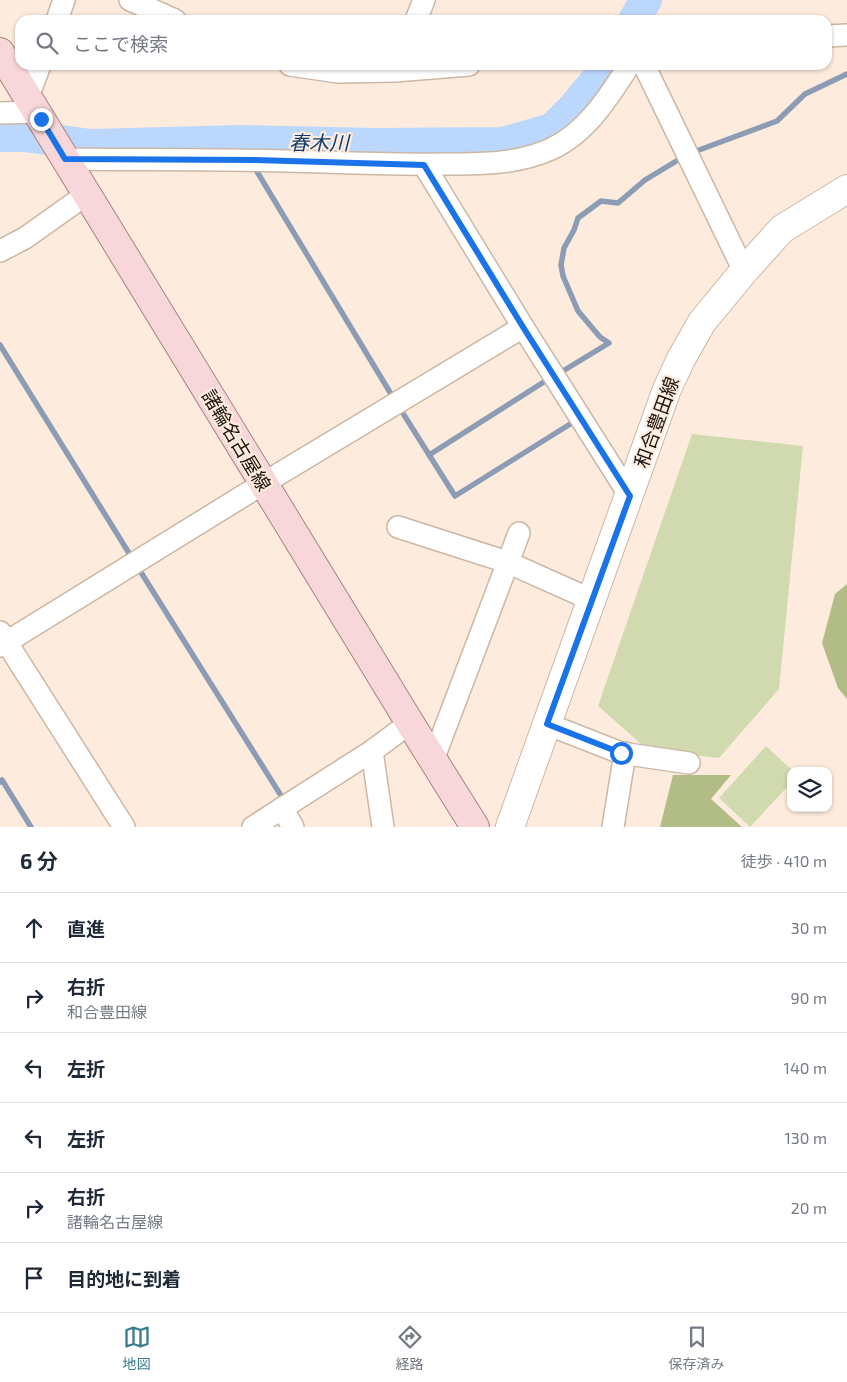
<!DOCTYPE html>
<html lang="ja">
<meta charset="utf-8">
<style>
:root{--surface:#fff;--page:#f2f2f3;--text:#1f2937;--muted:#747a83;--line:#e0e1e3;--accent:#397c8d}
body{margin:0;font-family:"Exo 2","Noto Sans JP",sans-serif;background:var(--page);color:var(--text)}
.controls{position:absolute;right:15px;bottom:15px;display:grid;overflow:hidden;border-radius:10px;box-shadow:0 1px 4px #0004}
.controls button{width:45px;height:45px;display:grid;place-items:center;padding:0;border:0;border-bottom:1px solid var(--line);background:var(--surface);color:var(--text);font:25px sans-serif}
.stop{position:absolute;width:15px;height:15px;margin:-11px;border:4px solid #1a73e8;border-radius:50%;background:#fff}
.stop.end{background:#1a73e8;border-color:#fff;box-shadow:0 1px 5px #0008}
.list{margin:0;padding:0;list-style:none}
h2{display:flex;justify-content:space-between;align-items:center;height:65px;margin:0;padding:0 20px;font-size:21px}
h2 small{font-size:16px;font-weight:400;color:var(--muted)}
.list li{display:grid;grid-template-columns:32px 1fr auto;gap:15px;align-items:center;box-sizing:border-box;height:70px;padding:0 20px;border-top:1px solid var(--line)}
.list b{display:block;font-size:19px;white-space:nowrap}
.list p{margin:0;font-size:16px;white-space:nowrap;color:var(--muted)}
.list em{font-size:16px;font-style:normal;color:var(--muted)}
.icon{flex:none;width:28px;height:28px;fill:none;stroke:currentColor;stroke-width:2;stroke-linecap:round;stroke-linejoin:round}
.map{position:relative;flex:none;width:847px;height:827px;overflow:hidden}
.search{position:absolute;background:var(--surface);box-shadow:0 1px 4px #0004;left:15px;right:15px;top:15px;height:55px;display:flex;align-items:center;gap:12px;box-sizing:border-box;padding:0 18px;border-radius:15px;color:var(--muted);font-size:19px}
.sheet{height:485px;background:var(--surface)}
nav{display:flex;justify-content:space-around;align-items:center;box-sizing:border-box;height:70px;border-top:1px solid var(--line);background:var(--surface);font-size:14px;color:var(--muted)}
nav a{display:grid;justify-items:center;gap:2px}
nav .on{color:var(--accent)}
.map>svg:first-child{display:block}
</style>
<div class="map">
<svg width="847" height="827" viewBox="0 0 847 827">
<rect width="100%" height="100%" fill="#fdecdd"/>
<g fill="#d1daaf">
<path d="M692 434 803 446 779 689 719 758 648 750 598 706Z"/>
<path d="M766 746 793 771H791V783L750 827 719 798Z"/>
</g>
<g fill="#b1bc86">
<path d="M847 584V699L838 688 822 643 835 594Z"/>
<path d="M673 775H731L711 799 742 827H660Z"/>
</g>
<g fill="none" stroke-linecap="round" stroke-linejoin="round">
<g stroke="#8b9cb4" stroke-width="5.5">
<path d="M240 141 247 155"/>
<path d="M691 153 777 121 805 94 847 74"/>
<path d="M253 165 394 399"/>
<path d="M0 345 132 558"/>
<path d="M558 374 609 343 600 337 578 311 563 276 561 265 564 248 574 230 578 218 601 201 618 203 645 180 683 157"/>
<path d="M399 407 455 496 575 421"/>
<path d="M429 455 550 378"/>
<path d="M137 566 285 802"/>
<path d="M0 782 2 780 31 827"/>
</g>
<g stroke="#bcd7fc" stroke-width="32">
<path d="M634 20 646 0"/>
<path d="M0 136H24L91 145 240 141 374 144 503 143 552 129 574 107 598 78 606 65"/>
</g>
<g stroke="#cbb7a5" stroke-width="24">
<g id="minor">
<path d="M130 0 175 20"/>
<path d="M57 20 64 0"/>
<path d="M416 20 424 0"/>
<path d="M827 36 847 35"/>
<path d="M290 65 338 72 395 71 469 65"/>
<path d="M644 65 744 271"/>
<path d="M25 94 31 89 40 65"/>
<path d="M0 113 36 112"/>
<path d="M65 159C138 160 211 159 284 161 339 162 393 165 447 164 482 164 518 164 551 149 586 133 608 98 628 67"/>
<path d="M424 165 523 327 630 496"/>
<path d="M0 251 25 238 87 194"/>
<path d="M398 527 507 562 592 600"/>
<path d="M0 632 124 827"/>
<path d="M0 646 264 483 523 327"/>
<path d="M547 724 621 753 689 763"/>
<path d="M372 751 383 827"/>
<path d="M433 760 519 533"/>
<path d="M282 808 293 827"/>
<path d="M253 827 372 751 410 723"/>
<path d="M613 827 625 753"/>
</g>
</g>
<g stroke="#cbb7a5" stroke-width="30">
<path id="secondary" d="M510 827 667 389 681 359 702 322 744 271 782 229 847 189"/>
</g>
<g stroke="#a88282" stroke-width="30">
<path id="primary" d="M0 52 410 723 475 827"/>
</g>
<use href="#minor" stroke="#fff" stroke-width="21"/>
<use href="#secondary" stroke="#fff" stroke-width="28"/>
<use href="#primary" stroke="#f8d7da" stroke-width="28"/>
</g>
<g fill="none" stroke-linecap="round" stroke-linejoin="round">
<path stroke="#1a73e8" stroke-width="6" d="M41 119 65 159 255 160 424 165 523 327 630 496 547 724 621 753"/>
</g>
<g text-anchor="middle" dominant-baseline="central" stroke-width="4.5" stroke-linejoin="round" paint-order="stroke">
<g font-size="19" fill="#1a130c" stroke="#fdecdd">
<text transform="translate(656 422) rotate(-70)">和合豊田線</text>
<text transform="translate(237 440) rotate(59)">諸輪名古屋線</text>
</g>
<g font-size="20" font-style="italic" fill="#0e3b70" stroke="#fdecdd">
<text x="319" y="142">春木川</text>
</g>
</g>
</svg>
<div class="controls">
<button><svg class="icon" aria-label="layers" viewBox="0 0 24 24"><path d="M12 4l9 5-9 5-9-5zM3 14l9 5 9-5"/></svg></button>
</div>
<div class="stop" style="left:621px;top:753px"></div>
<div class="stop end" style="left:41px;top:119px"></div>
<div class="search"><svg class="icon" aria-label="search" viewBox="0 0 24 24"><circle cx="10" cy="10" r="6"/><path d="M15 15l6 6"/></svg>ここで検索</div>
</div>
<section class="sheet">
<h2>6 分<small>徒歩 · 410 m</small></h2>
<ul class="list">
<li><svg class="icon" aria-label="ahead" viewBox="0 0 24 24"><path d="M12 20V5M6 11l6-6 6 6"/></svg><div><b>直進</b></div><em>30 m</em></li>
<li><svg class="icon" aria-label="right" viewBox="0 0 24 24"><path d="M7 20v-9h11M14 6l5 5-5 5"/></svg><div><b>右折</b><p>和合豊田線</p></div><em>90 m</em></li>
<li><svg class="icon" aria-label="left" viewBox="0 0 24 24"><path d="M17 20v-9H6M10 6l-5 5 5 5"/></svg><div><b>左折</b></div><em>140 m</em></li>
<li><svg class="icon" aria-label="left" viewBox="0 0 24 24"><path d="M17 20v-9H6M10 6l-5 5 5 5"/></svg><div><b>左折</b></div><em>130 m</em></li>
<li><svg class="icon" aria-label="right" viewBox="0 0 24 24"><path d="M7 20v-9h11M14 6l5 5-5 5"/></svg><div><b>右折</b><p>諸輪名古屋線</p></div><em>20 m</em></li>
<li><svg class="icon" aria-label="arrive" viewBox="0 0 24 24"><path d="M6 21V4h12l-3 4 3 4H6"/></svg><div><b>目的地に到着</b></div></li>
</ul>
</section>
<nav>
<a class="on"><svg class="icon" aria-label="map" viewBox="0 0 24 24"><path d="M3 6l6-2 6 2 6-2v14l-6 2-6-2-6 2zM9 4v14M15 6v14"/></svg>地図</a>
<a><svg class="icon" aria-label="directions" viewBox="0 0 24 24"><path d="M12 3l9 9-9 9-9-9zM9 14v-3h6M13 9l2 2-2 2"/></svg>経路</a>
<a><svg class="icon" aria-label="saved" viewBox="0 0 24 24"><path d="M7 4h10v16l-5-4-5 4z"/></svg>保存済み</a>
</nav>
